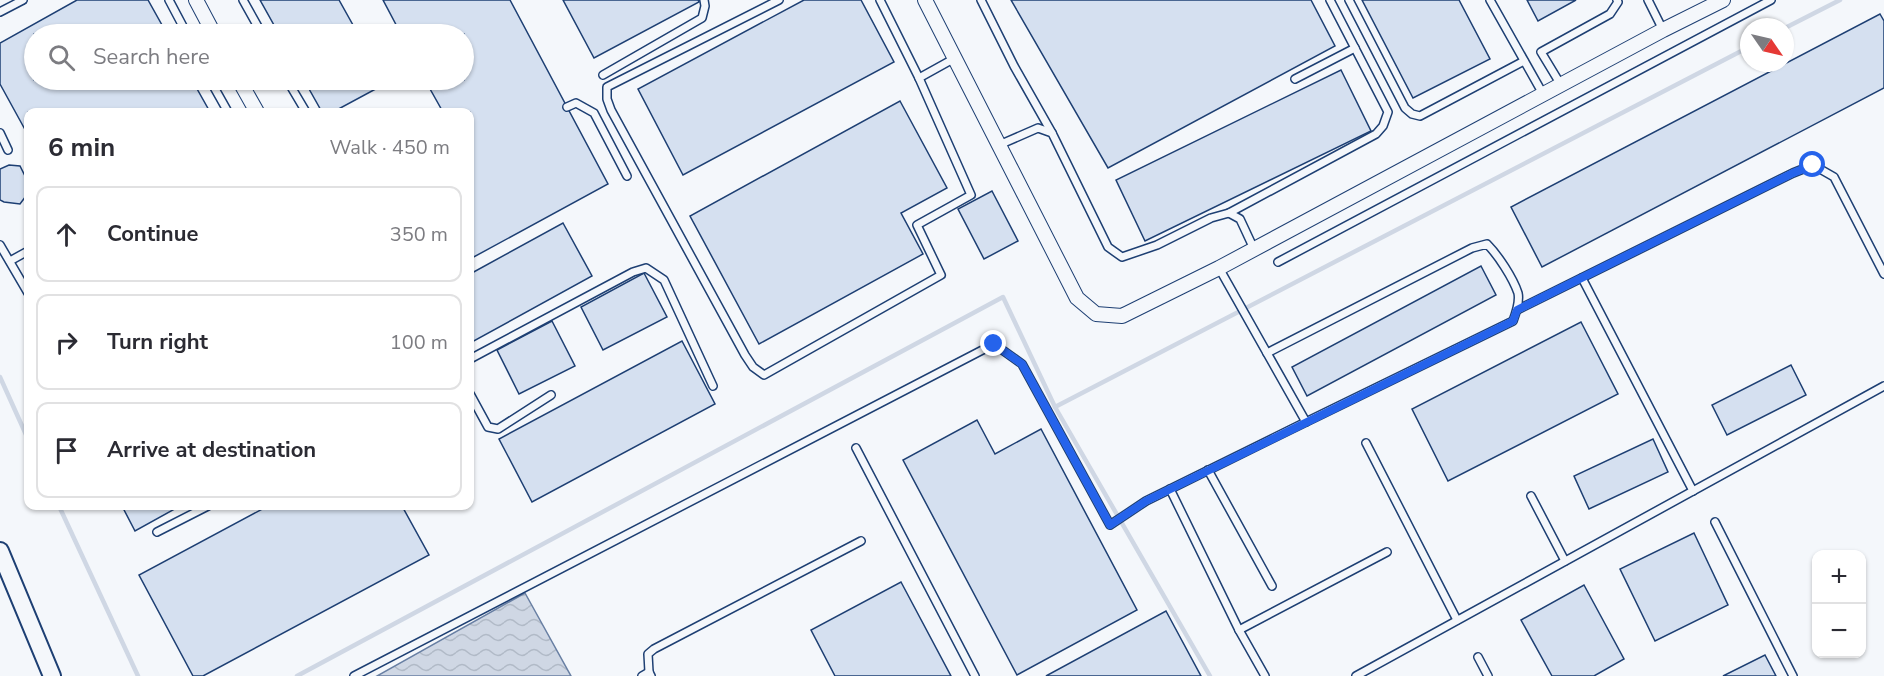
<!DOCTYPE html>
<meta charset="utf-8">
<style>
:root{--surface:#fff;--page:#f2f2f3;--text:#2b2b33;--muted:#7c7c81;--line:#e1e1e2}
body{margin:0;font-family:"Nunito Sans",sans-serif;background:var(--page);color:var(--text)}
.controls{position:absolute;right:18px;bottom:18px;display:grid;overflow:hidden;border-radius:12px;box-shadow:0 2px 4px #0004}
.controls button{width:54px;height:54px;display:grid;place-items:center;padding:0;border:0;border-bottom:2px solid var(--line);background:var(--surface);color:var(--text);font:30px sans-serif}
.compass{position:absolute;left:1740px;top:18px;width:54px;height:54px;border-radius:50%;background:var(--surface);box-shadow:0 2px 4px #0004;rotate:124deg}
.stop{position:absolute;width:18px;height:18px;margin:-14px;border:4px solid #2563eb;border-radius:50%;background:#fff}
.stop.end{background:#2563eb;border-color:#fff;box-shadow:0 2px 6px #0008}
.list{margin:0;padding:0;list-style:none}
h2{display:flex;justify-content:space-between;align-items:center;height:78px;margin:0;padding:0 24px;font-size:26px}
h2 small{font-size:20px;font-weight:400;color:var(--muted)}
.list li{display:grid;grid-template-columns:39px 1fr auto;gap:18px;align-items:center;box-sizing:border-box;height:96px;margin:0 12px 12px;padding:0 12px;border:2px solid var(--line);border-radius:12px}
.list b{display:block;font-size:22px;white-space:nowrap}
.list em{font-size:20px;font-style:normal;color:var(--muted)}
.icon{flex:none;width:33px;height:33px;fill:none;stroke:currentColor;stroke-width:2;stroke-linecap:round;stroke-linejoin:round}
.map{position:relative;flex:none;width:1884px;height:676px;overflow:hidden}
.search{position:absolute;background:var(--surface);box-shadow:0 2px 4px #0004;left:24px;top:24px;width:450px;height:66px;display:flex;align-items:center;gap:15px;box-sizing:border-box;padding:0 21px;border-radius:33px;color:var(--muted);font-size:22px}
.panel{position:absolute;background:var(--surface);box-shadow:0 2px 4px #0004;left:24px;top:108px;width:450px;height:402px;border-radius:12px}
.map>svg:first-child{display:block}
</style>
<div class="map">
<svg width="1884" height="676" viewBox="0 0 1884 676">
<defs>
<pattern id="water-waves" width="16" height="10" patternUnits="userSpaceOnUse" patternTransform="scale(1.5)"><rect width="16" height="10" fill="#cfd7e4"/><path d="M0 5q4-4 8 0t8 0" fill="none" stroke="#b1bac7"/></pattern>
</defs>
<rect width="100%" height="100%" fill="#f4f7fb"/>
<path fill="url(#water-waves)" stroke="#687fa3" stroke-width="1.5" d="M525 593 571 676H377Z"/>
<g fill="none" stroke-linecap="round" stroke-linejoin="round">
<g stroke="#cfd7e4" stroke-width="4.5">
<path d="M1785 28 1840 0"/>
<path d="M0 377 28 439"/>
<path d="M1055 407 1210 676"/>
<path d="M59 506 138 676"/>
<path d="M297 676 1003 297 1055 407 1749 47"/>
</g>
</g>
<g fill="#d5e0f0" stroke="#1d3f73" stroke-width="1.5">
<path d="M77 0H148L167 34H34V80H192L210 112H28V135L0 84V43Z"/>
<path d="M260 0H339L358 34H279Z"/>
<path d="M383 0H510L608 184 470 259V112H443L425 80H464V34H401Z"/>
<path d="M563 0H698L699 2 594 58Z"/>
<path d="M804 0H861L894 62 683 175 638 89Z"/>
<path d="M1011 0H1311L1335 46 1108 168Z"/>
<path d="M1362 0H1459L1490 59 1413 98Z"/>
<path d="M1527 0H1576L1538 21Z"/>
<path d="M1880 14 1884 21V88L1542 267 1511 207Z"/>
<path d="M1341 70 1371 131 1145 241 1116 180Z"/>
<path d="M304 80H382L385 84 333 112H322Z"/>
<path d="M900 101 947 188 901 213 923 254 759 344 690 216Z"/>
<path d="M9 165 20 166 28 182V200L26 196 20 204 4 202 0 200V169Z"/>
<path d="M992 191 1018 241 984 259 958 209Z"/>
<path d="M563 223 592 276 472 342 470 337V274Z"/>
<path d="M1481 266 1496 295 1307 396 1292 367Z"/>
<path d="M644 273 667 317 603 350 581 307Z"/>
<path d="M552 321 575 366 519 394 497 350Z"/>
<path d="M1581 322 1618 394 1448 481 1412 409Z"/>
<path d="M682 341 715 404 532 502 499 439Z"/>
<path d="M1791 365 1806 395 1727 435 1712 405Z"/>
<path d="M977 420 995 454 1041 429 1137 610 1017 675 903 460Z"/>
<path d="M1653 439 1668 472 1589 509 1574 476Z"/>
<path d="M122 506H180L135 531Z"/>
<path d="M268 506H402L429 555 203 676H193L139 575Z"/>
<path d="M1694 533 1728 605 1655 641 1620 569Z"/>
<path d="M901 582 951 676H835L811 630Z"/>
<path d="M1584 585 1624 659 1594 676H1552L1521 620Z"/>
<path d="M1166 611 1201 676H1046Z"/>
<path d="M1765 655 1776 676H1723Z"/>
</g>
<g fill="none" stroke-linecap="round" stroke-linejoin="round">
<g stroke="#1d3f73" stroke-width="10">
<g id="service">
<path d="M169 0 187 34"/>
<path d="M243 0 262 34"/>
<path d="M779 0 607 87V99L611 110 745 355 753 367 764 375 941 275 917 225 971 195 919 78 880 0"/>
<path d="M981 0 1014 66 1052 133"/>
<path d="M1349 0 1405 108 1412 114 1420 116 1524 61"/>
<path d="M1490 0 1543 94"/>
<path d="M1648 0 1663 30"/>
<path d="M0 12 23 0"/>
<path d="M603 75 702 18 705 6 704 0"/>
<path d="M919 78 955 58"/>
<path d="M1295 79 1355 48"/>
<path d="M210 80 228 112"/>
<path d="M287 80 306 112"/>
<path d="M1561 85 1541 52 1610 14 1618 2 1617 0"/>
<path d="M567 107 576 103 594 113 627 176"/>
<path d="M0 133 8 150"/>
<path d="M999 145 1038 128 1052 133 1108 247 1122 257 1157 245 1211 218 1229 213 1240 219 1254 249"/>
<path d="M1229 213 1376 134 1383 126 1388 112 1330 0"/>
<path d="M0 245 28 293"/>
<path d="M10 261 28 251"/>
<path d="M1278 262 1771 0"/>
<path d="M1582 278 1693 491"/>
<path d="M1517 310 1793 173 1813 165 1834 177 1884 274"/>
<path d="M1267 353 1472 248 1487 244C1498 255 1513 278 1518 293 1520 302 1516 313 1513 321L1306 422"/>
<path d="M470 359 633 272 646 268 664 280 713 386"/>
<path d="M470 394 488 427 498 429 551 395"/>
<path d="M1366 443 1457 620"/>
<path d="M856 448 975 676"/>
<path d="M1208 470 1272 586"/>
<path d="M1170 489 1239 630 1265 676"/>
<path d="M1531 496 1565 561"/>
<path d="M1715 522 1793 676"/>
<path d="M157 532 208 506"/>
<path d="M1239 630 1387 552"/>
<path d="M1478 657 1488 676"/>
<path d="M649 672 648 654 654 649 861 541"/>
<path d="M354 676 994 344 1022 364 1110 525 1146 501 1306 422 1219 268"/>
<path d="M642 676 649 672 651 676"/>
<path d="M1356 676 1884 386"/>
</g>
</g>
<g stroke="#1d3f73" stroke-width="16">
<g id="minor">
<path d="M196 0 214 34"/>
<path d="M925 0 1077 298 1096 314 1122 316 1219 268 1663 30 1723 0"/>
<path d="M239 80 257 112"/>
</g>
</g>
<g stroke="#1d3f73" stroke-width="20">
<path id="tertiary" d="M0 551 52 676"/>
</g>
<use href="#service" stroke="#f4f7fb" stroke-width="7"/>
<use href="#minor" stroke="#f4f7fb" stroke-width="14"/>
<use href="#tertiary" stroke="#f4f7fb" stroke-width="16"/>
</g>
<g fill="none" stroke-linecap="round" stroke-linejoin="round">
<path stroke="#2563eb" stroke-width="8" d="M994 344 1022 364 1110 525 1146 501 1513 321 1517 310 1793 173 1813 165"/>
</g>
</svg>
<div class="controls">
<button>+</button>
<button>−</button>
</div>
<svg class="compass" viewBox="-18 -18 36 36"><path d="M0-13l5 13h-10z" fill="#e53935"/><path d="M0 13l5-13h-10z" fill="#7c7c81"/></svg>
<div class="stop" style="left:1813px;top:165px"></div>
<div class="stop end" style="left:994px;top:344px"></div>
<div class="search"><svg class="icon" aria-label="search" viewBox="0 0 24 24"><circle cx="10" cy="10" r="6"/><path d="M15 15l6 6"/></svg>Search here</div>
<section class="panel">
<h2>6 min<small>Walk · 450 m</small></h2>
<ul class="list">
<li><svg class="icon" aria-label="ahead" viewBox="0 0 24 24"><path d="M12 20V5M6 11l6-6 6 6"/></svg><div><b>Continue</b></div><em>350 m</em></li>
<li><svg class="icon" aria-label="right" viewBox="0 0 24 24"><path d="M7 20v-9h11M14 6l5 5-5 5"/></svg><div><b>Turn right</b></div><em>100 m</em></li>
<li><svg class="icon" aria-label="arrive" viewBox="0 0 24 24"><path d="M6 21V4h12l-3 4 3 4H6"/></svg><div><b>Arrive at destination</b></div></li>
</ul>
</section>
</div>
